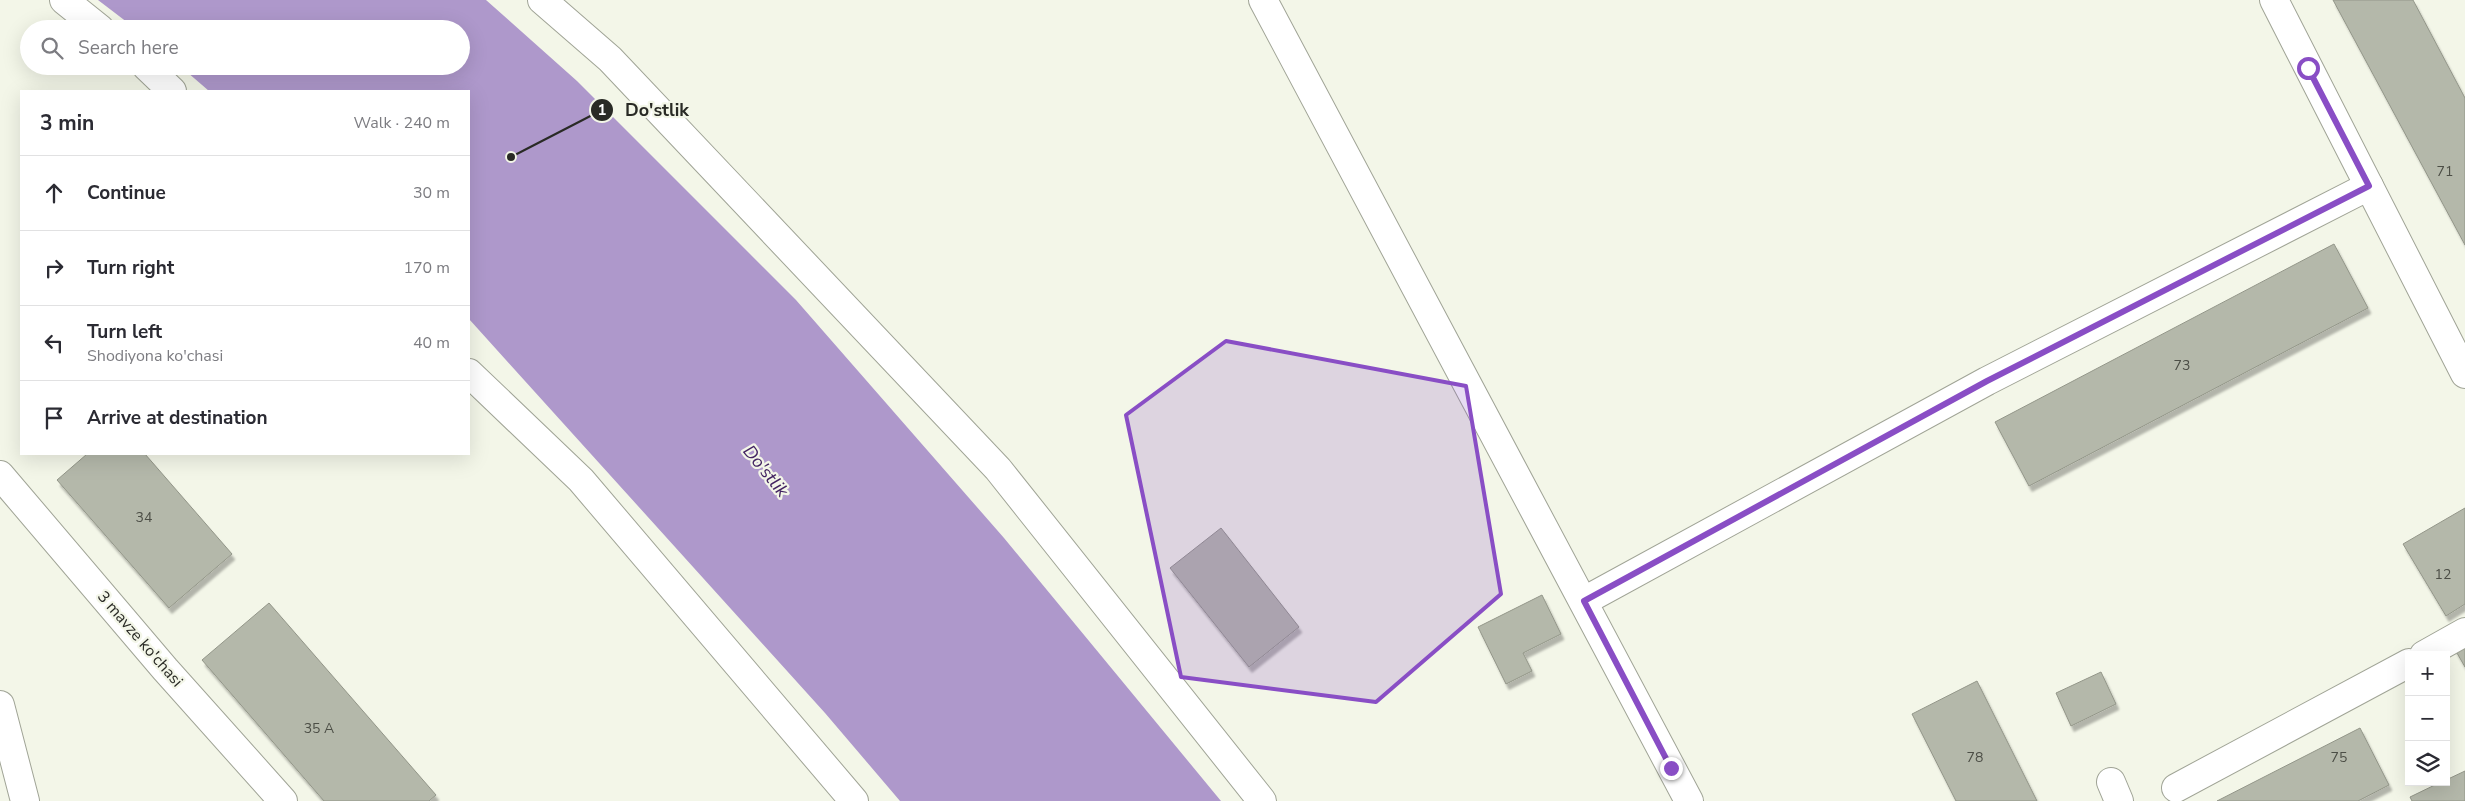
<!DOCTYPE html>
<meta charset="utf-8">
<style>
:root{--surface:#fff;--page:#f7f7f7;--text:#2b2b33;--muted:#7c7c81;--line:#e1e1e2}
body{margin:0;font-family:"Nunito Sans",sans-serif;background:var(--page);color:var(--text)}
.controls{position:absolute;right:15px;bottom:15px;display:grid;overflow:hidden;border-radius:0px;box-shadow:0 5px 20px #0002}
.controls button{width:45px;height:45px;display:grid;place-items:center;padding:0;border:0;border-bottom:1px solid var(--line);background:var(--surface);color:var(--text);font:25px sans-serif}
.stop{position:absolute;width:15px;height:15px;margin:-11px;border:4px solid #894ec5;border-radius:50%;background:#fff}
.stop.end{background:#894ec5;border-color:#fff;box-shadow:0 1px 5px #0008}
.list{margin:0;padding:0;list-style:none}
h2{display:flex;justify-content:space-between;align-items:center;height:65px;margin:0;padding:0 20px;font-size:21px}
h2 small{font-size:16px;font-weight:400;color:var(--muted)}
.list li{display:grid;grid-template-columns:32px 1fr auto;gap:15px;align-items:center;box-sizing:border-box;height:75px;padding:0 20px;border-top:1px solid var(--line)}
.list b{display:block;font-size:19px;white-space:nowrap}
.list p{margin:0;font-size:16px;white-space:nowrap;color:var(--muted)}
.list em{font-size:16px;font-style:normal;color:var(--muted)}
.icon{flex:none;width:28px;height:28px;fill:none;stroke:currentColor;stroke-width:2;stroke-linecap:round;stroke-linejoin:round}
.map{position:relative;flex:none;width:2465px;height:801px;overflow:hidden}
.search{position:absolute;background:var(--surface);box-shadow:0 5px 20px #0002;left:20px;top:20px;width:450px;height:55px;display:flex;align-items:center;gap:12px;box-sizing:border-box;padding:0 18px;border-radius:28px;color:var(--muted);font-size:19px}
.panel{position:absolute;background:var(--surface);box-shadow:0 5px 20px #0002;left:20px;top:90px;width:450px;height:365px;border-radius:0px}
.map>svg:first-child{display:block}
</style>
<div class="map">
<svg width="2465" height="801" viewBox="0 0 2465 801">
<defs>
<filter id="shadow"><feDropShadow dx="3" dy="5.5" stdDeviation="1" flood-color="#0004"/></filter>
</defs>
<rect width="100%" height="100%" fill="#f3f6e8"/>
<path fill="#ae98cb" d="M98 0H486L577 81 796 300 1004 538 1221 801H900L825 713 469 319V91H209L180 66H461V29H136Z"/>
<g fill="#b4b8aa" stroke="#939689" filter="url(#shadow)">
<path d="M2333 0H2413L2465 98V245Z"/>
<path d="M2334 244 2368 308 2029 486 1995 422Z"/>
<path d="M87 454H145L232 554 169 608 57 480Z"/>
<path d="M2465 508V604L2446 616 2403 544Z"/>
<path d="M1221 528 1299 627 1249 667 1170 568Z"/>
<path d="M1542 595 1561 634 1523 653 1532 671 1506 684 1478 627Z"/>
<path d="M269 603 436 795 429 801H324L202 660Z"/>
<path d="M2465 639V667L2453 646Z"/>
<path d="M2101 672 2116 704 2071 726 2056 693Z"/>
<path d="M1977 681 2037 801H1956L1912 714Z"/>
<path d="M2360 728 2389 785 2358 801H2217Z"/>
<path d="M2465 771V801H2412L2410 797 2441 782H2446V780Z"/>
</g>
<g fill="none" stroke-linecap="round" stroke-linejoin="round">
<g stroke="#a0a496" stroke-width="30">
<g id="street">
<path d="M64 0 100 29"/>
<path d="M542 0 610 59 998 469 1262 801"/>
<path d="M1263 0 1689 801"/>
<path d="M2274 0 2465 374"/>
<path d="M146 66 172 91"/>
<path d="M469 373 581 480 854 801"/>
<path d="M0 475 165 669 283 801"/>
<path d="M1584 601 1987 381 2369 186"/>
<path d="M2424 655 2465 632"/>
<path d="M0 705 25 801"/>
<path d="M2111 782 2119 801"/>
<path d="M2176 788 2409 663"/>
</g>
</g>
<use href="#street" stroke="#fff" stroke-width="28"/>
</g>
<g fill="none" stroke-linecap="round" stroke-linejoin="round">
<path stroke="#894ec5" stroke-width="6" d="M1671 768 1584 601 1987 381 2369 186 2308 68"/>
</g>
<path fill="#894ec5" fill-opacity="0.2" stroke="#894ec5" stroke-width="4" stroke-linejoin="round" d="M1226 341 1466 386 1501 594 1376 702 1181 677 1126 415Z"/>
<g text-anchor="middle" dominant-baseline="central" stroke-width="4.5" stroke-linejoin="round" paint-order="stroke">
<g font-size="14" fill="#4c4e46">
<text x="2445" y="171">71</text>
<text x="2182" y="365">73</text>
<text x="144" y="517">34</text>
<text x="2443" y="574">12</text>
<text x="319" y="728">35 А</text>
<text x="1975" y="757">78</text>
<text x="2339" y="757">75</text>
</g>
<g font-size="16" fill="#292a25" stroke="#f3f6e8">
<text transform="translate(140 639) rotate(49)">3 mavze ko'chasi</text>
</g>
<g font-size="18" font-style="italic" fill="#422361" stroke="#f3f6e8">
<text transform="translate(766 471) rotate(51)">Do'stlik</text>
</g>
</g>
<path fill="none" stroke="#292a25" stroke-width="2" d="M511 157L602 110"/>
<g fill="#292a25" stroke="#f3f6e8" stroke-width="2">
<circle cx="511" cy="157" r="5"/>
<circle cx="602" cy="110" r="12"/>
</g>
<g font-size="15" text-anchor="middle" font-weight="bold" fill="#fff">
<text x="602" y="115">1</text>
</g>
<g font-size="18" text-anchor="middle" font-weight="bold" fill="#292a25" stroke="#f3f6e8" stroke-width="4.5" stroke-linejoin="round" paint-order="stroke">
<text x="657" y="116">Do'stlik</text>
</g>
</svg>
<div class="controls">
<button>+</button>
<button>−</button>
<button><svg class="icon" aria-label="layers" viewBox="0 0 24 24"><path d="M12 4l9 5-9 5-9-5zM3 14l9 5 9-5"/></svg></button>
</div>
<div class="stop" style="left:2308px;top:68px"></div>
<div class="stop end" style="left:1671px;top:768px"></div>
<div class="search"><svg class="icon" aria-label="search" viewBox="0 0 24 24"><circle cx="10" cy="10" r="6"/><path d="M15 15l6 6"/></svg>Search here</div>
<section class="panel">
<h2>3 min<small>Walk · 240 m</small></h2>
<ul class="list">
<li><svg class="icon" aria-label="ahead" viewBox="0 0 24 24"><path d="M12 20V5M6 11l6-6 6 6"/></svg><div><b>Continue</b></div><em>30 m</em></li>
<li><svg class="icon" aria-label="right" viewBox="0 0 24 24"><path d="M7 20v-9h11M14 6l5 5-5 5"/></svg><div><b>Turn right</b></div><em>170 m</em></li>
<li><svg class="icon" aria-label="left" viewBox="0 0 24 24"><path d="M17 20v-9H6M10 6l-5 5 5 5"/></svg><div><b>Turn left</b><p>Shodiyona ko'chasi</p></div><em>40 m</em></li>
<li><svg class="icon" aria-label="arrive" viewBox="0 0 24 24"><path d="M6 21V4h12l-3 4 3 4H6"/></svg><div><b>Arrive at destination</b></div></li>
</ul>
</section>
</div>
